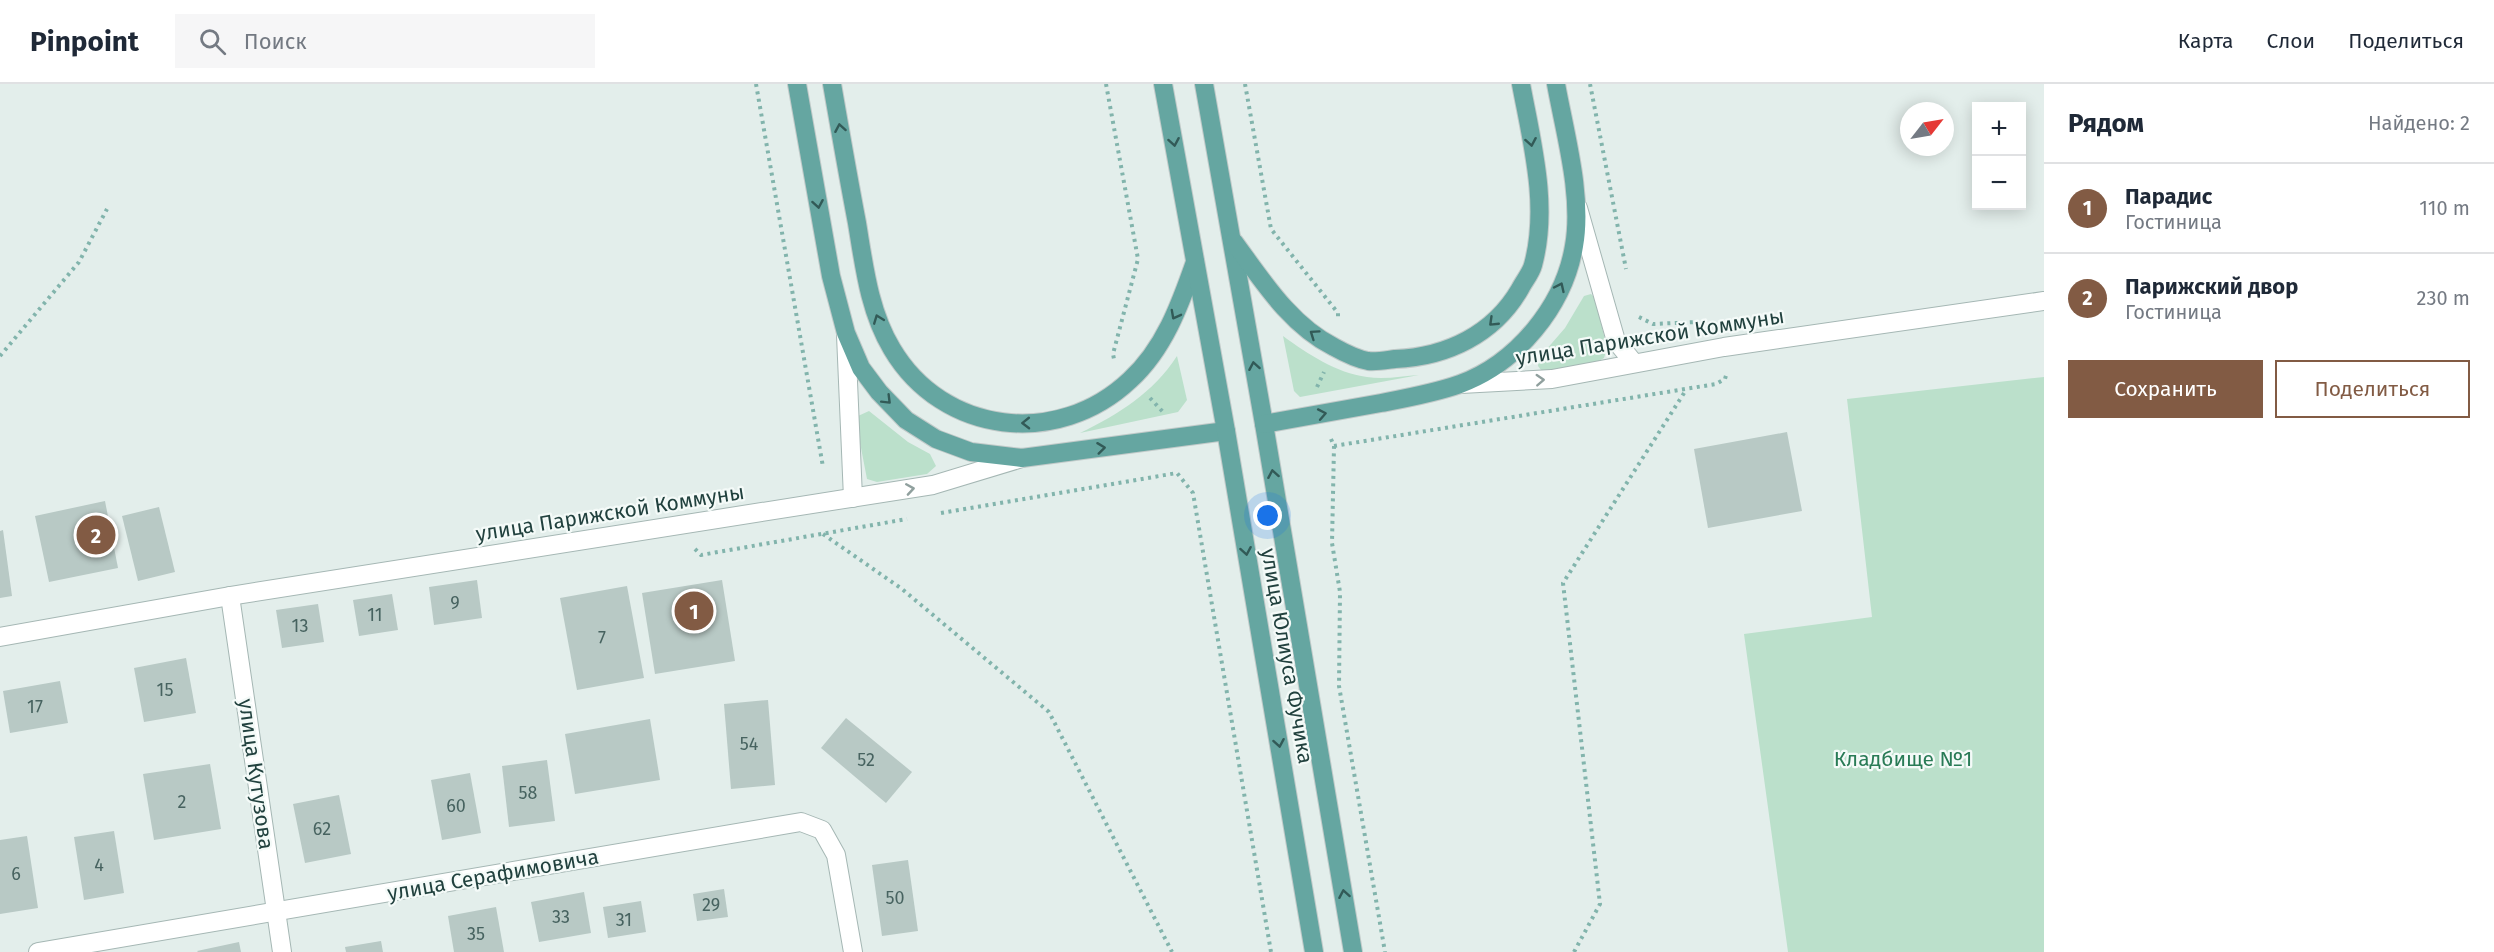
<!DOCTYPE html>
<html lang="ru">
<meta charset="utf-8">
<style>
:root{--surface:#fff;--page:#f6f6f7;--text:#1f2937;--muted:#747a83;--line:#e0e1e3;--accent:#825b44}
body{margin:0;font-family:"Fira Sans",sans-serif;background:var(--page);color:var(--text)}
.controls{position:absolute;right:18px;top:18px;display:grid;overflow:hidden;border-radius:0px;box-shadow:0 3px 15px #0003}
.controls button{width:54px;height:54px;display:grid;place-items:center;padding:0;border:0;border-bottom:2px solid var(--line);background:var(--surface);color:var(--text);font:30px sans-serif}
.compass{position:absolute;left:1900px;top:18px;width:54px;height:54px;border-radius:50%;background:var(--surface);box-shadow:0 3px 15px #0003;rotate:59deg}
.you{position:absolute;left:1268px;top:432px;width:21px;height:21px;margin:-15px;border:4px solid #fff;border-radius:50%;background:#1a73e8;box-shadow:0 0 0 9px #1a73e833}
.badge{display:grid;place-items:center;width:39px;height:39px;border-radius:50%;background:var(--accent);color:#fff;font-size:20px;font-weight:700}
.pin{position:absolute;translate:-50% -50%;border:3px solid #fff;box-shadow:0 2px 6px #0006}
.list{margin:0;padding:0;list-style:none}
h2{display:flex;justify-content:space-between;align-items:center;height:78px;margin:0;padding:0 24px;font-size:26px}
h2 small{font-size:20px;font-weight:400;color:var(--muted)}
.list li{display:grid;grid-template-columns:39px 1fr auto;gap:18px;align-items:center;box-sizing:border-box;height:90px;padding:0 24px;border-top:2px solid var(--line)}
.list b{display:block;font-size:22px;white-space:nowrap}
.list p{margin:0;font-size:20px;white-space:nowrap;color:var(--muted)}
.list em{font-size:20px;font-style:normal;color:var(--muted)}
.actions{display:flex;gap:12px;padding:18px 24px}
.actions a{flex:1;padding:14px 0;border:2px solid var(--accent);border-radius:0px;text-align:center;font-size:21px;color:var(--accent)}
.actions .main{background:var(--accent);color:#fff}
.icon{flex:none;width:33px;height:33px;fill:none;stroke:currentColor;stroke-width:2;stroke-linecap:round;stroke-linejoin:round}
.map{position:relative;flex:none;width:2044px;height:868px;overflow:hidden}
header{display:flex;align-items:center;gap:36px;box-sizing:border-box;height:84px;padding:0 30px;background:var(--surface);border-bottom:2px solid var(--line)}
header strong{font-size:28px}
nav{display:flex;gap:33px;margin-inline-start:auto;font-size:21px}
.search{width:420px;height:54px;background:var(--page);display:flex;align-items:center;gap:15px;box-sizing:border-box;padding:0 21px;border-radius:0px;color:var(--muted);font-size:22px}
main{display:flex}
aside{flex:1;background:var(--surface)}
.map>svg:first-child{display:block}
</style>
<header>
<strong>Pinpoint</strong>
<div class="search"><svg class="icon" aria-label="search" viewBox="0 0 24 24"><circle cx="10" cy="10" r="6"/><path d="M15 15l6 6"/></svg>Поиск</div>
<nav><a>Карта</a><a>Слои</a><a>Поделиться</a></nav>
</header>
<main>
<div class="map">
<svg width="2044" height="868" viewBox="0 0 2044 868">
<rect width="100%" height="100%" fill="#e3eeeb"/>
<g fill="#bbe0cb">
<path d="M1591 210 1595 214 1607 264 1604 274C1589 284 1559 290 1541 286L1538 282 1539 274 1565 244 1584 212Z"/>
<path d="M1283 252C1308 270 1336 289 1367 293 1384 296 1403 292 1419 291L1300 313 1294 307Z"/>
<path d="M1177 272 1187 316 1178 328 1080 349C1119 330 1153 309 1177 272Z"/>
<path d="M2044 293V868H1788L1744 550 1872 533 1847 315Z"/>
<path d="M869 327 908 358 930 370 936 382 927 390 877 398 867 395 856 338 858 332Z"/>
</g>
<g fill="#b8c9c5">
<path d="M1787 348 1802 427 1708 444 1694 365Z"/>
<path d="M105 417 118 484 49 498 35 432Z"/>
<path d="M159 423 175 488 138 497 122 432Z"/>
<path d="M3 446 12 512 0 514V447Z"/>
<path d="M477 496 482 534 434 541 429 503Z"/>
<path d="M722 496 735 577 655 590 642 509Z"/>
<path d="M627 502 644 594 577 606 560 514Z"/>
<path d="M392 510 398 546 359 552 353 516Z"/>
<path d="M318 520 324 558 282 564 276 526Z"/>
<path d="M186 574 196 629 144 638 134 584Z"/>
<path d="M60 597 68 639 10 649 3 607Z"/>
<path d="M768 616 775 701 731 705 724 620Z"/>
<path d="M846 634 912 688 886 719 821 664Z"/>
<path d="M650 635 660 696 575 710 565 650Z"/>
<path d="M547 676 555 737 509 743 502 682Z"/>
<path d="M210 680 221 745 154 756 143 690Z"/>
<path d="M470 689 481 749 442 756 431 696Z"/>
<path d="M339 711 351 770 305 779 293 720Z"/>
<path d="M114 747 124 809 84 816 74 753Z"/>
<path d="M27 752 38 824 0 830V756Z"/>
<path d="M908 776 918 847 882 852 872 781Z"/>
<path d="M724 805 728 833 697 837 693 810Z"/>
<path d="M584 808 591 849 539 858 531 818Z"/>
<path d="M641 817 646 848 608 854 603 823Z"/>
<path d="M496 823 504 868H454L448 832Z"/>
<path d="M381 857 383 868H346L345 863Z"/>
<path d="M239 858 241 868H198L197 867Z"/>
</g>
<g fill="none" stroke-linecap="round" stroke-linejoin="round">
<g stroke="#a5b7b4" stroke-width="20">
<g id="minor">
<path d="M1578 124 1616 257 1634 279"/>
<path d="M846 251 853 414"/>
<path d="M1461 300 1552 295 1724 263 2044 217"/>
<path d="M230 512 282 868"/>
<path d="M0 553 230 512 933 401 1022 374"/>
<path d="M38 868 801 738 822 746 836 771 853 868"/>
</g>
</g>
<g stroke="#c1cac9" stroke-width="20">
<g id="major">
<path d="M797 0 831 192 846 249 861 284 879 308 906 336 936 355 971 368 1022 374 1226 347"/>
<path d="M832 0C840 46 848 92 857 139 864 181 869 227 892 265 943 351 1058 364 1130 296 1164 265 1180 221 1195 178"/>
<path d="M1163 0 1226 347 1314 868"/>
<path d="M1204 0 1264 340 1353 868"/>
<path d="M1234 158C1262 196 1290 241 1334 263 1343 268 1357 275 1368 277 1376 278 1387 276 1395 275 1447 273 1494 250 1520 205 1524 197 1531 189 1533 181 1549 122 1532 59 1521 0"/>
<path d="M1264 340C1303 333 1342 326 1381 319 1407 314 1435 309 1460 300 1517 279 1564 222 1574 162 1583 112 1565 50 1556 0"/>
</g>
</g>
<g stroke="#82b4ac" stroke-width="4" stroke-dasharray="3 4.5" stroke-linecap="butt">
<path d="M756 0 823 383"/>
<path d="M1106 0 1138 175 1113 270 1114 275"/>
<path d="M1245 0 1271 145 1338 229V235"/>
<path d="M1590 0 1626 185"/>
<path d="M1639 233 1653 240 1698 238"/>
<path d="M0 272 79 178 107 125"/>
<path d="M1317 303 1324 288"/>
<path d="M1150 314 1163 328"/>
<path d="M1331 355 1334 362 1332 459 1340 508 1339 602 1385 868"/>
<path d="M1334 362 1716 300 1725 295 1727 288"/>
<path d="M941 429 1177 389 1193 409 1271 868"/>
<path d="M823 450 902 505 1049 628 1172 868"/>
<path d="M695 465 701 471 907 435"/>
<path d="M1574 868 1600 820 1563 499 1686 306"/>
</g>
<use href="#minor" stroke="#fff" stroke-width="18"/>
<use href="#major" stroke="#65a6a1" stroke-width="18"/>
</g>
<defs><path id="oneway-chevron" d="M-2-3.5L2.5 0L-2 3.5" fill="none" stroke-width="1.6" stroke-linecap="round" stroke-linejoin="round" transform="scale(1.5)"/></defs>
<g stroke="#325a57">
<use href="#oneway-chevron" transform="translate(840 44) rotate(-100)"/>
<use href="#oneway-chevron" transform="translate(1174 58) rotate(80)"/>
<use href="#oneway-chevron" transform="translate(1531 58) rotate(80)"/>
<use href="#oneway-chevron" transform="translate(818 120) rotate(80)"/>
<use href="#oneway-chevron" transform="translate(1560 203) rotate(-65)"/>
<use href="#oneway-chevron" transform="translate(1175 231) rotate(118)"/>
<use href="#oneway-chevron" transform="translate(878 235) rotate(-111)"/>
<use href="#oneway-chevron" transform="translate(1493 238) rotate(136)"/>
<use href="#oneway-chevron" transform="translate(1314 250) rotate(-145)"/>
<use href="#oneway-chevron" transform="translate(1254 282) rotate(-100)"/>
<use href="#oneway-chevron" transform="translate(887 316) rotate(45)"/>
<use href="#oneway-chevron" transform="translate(1322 330) rotate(-11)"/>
<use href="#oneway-chevron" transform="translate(1026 339) rotate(179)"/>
<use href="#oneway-chevron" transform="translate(1101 364) rotate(-7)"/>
<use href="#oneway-chevron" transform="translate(1273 390) rotate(-100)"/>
<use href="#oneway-chevron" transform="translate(1246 467) rotate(80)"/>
<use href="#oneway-chevron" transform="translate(1279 659) rotate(80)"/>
<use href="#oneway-chevron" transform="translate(1344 810) rotate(-100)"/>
</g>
<g stroke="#90a09e">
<use href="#oneway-chevron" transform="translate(1540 296) rotate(-3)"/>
<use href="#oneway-chevron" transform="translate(910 405) rotate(-9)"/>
</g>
<g text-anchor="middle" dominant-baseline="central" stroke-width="4.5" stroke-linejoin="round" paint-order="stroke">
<g font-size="18" fill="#476360">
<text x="455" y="519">9</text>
<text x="375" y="531">11</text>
<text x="300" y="542">13</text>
<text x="602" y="554">7</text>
<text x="165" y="606">15</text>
<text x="35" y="623">17</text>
<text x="749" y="660">54</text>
<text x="866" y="676">52</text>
<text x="528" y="709">58</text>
<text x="182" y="718">2</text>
<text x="456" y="722">60</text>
<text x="322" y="745">62</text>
<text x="99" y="781">4</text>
<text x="16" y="790">6</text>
<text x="895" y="814">50</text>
<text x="711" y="821">29</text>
<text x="561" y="833">33</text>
<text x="624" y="836">31</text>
<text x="476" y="850">35</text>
</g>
<g font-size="21" fill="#21413e" stroke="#f4faf8">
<text transform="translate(1650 253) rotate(-9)">улица Парижской Коммуны</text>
<text transform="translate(610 429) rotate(-9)">улица Парижской Коммуны</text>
<text transform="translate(1287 572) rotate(80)">улица Юлиуса Фучика</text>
<text transform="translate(256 690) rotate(82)">улица Кутузова</text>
<text transform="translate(493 791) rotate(-10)">улица Серафимовича</text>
</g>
<g font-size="21" fill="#297b56" stroke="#f4faf8">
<text x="1903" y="675">Кладбище №1</text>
</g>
</g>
</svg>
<div class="controls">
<button>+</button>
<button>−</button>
</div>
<svg class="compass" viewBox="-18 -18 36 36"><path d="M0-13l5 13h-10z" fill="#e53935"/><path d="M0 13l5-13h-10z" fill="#747a83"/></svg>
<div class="you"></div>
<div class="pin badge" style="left:694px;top:527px">1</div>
<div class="pin badge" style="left:96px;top:451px">2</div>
</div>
<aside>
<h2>Рядом<small>Найдено: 2</small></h2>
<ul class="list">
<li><span class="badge">1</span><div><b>Парадис</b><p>Гостиница</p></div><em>110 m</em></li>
<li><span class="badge">2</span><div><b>Парижский двор</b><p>Гостиница</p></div><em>230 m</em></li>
</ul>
<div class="actions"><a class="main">Сохранить</a><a>Поделиться</a></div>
</aside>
</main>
